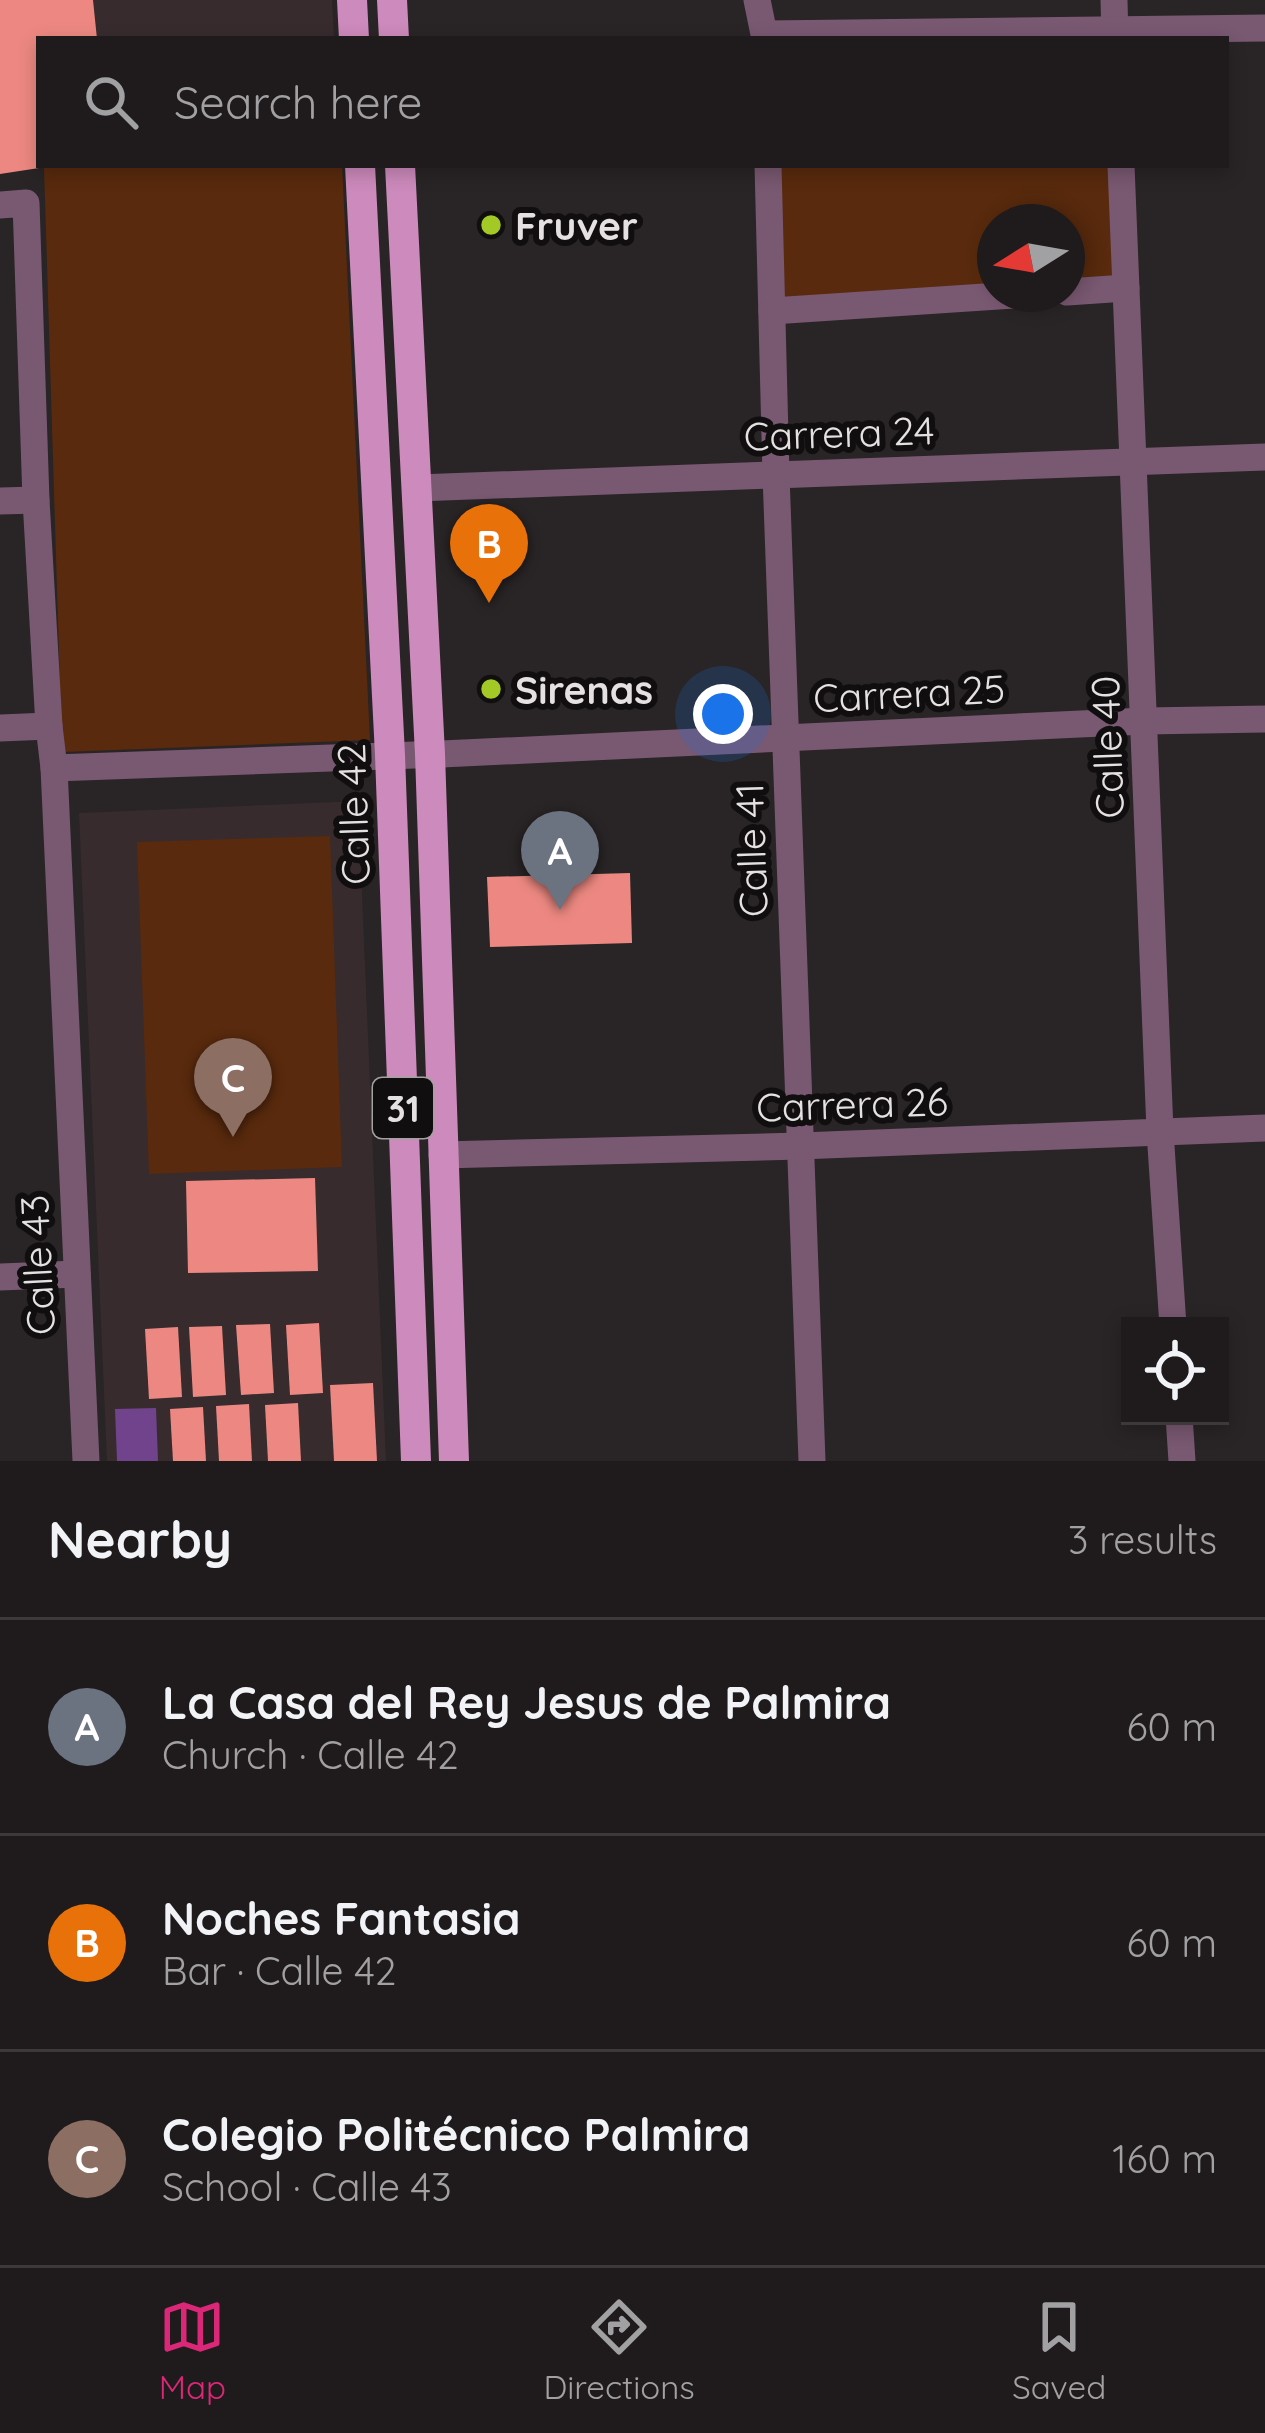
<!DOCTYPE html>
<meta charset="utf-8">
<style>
:root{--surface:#1f1b1c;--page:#272425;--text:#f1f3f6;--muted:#a1a1a3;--line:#3c393b;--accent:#db2777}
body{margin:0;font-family:Quicksand,sans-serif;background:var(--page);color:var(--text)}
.controls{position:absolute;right:36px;bottom:36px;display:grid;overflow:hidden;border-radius:0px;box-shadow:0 6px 18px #0003}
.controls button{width:108px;height:108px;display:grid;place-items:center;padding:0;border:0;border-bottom:3px solid var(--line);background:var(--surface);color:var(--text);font:60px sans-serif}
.compass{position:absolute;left:977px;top:204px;width:108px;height:108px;border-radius:50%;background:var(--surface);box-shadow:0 6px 18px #0003;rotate:259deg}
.you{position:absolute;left:723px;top:714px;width:42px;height:42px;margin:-30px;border:9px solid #fff;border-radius:50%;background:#1a73e8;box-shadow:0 0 0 18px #1a73e833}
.badge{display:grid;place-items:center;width:78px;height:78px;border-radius:50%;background:var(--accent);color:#fff;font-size:39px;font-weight:700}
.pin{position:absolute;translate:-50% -99px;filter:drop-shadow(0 3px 6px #0008)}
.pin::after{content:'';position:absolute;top:63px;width:42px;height:36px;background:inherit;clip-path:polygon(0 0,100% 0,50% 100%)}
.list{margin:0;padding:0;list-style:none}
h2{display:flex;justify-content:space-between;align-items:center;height:156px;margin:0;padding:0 48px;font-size:51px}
h2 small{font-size:39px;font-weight:400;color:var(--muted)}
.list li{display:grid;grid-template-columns:78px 1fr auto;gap:36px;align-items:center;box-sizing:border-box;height:216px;padding:0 48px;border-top:3px solid var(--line)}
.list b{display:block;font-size:45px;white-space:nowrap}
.list p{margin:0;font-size:39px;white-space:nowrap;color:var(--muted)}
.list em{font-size:39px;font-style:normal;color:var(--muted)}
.icon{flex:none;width:66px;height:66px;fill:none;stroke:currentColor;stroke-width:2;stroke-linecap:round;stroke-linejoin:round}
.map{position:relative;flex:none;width:1265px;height:1461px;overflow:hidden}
.search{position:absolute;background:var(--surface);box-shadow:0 6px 18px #0003;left:36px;right:36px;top:36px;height:132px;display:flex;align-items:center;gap:30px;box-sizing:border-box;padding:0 42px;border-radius:0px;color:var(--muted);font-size:45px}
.sheet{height:804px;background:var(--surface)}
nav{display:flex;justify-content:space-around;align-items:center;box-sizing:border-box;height:168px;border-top:3px solid var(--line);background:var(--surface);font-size:33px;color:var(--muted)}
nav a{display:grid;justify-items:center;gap:6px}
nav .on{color:var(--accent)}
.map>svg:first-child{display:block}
</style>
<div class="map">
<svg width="1265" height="1461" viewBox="0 0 1265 1461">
<rect width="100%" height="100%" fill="#292425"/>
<g fill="#372b2e">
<path d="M0 0H332L334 39H39V165H55L0 174Z"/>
<path d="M358 801 386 1461H107L79 813Z"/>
</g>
<g fill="#592a0d">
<path d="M55 165H342L370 740 62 752 44 167Z"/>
<path d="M776 165H1113L1119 280 1067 284V222H995V290L782 307Z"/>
<path d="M330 836 342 1167 149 1174 137 842Z"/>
</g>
<path fill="#71438c" d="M156 1408 158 1461H117L115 1409Z"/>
<g fill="#ec8881">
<path d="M0 0H93L97 39H39V168L0 174Z"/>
<path d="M630 873 632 943 490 947 487 877Z"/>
<path d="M315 1178 318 1271 188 1273 186 1181Z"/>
<path d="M319 1323 323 1393 290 1395 286 1325Z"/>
<path d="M270 1324 274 1393 241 1395 236 1325Z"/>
<path d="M222 1326 226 1395 193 1397 189 1327Z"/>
<path d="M178 1327 182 1397 149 1399 145 1329Z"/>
<path d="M373 1383 377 1461H334L330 1385Z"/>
<path d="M298 1403 301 1461H268L265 1405Z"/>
<path d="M249 1404 252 1461H219L216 1406Z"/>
<path d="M203 1407 206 1461H173L170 1409Z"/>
</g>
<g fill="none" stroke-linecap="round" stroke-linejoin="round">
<g stroke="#795871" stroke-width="27">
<path d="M757 0 765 39"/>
<path d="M1114 0 1115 39"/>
<path d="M765 34 1265 28"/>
<path d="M768 165 776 475 812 1461"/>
<path d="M1121 165 1160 1131 1173 1326"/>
<path d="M0 205 26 203 36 500 49 726 54 768 86 1461"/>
<path d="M1067 292 1126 288"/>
<path d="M772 311 1030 294"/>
<path d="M417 488 1265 457"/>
<path d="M0 501 36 500"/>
<path d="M0 728 49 726"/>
<path d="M54 768 442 754 1145 721 1265 719"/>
<path d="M442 1155 800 1146 1265 1128"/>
<path d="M0 1277 77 1274"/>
<path d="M1179 1416 1182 1461"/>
</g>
<g stroke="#cd8abc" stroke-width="30">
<path d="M352 0 354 39"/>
<path d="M392 0 394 39"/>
<path d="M360 165 390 755 416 1461"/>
<path d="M400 165 430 754 454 1461"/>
</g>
</g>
<g fill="#a3c926" stroke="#100e0e" stroke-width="4.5">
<circle cx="491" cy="225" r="12"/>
<circle cx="491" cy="689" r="12"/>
</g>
<g text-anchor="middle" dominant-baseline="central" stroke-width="12" stroke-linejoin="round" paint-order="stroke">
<rect fill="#100e0e" stroke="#a5a2a2" stroke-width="3" x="373" y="1078" width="60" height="60" rx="9"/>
<g font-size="36" font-weight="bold" fill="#e5e1e2">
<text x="403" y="1108">31</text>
</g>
<g font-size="39" font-weight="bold" fill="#e5e1e2" stroke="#100e0e" text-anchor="start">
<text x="515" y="225">Fruver</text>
<text x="515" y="689">Sirenas</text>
</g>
<g font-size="39" fill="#e5e1e2" stroke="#100e0e">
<text transform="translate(839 433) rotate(-2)">Carrera 24</text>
<text transform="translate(909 693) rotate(-3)">Carrera 25</text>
<text transform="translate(1107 747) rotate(-92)">Calle 40</text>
<text transform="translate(353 814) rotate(-92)">Calle 42</text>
<text transform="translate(751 850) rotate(-92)">Calle 41</text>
<text transform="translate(852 1104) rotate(-2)">Carrera 26</text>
<text transform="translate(37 1265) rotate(-93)">Calle 43</text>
</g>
</g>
</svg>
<div class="controls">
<button><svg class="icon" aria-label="locate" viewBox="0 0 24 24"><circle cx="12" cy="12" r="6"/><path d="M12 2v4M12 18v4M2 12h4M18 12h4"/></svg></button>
</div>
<svg class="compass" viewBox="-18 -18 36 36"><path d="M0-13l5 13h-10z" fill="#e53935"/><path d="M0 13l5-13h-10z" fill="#a1a1a3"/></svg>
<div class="you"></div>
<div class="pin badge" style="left:560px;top:910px;background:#6b7280">A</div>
<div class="pin badge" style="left:489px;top:603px;background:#e8710a">B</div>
<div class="pin badge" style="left:233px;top:1137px;background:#8d6e63">C</div>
<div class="search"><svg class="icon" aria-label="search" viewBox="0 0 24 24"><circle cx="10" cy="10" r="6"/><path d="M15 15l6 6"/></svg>Search here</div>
</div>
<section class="sheet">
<h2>Nearby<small>3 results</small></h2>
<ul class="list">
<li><span class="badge" style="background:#6b7280">A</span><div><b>La Casa del Rey Jesus de Palmira</b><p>Church · Calle 42</p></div><em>60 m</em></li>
<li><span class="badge" style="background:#e8710a">B</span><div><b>Noches Fantasia</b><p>Bar · Calle 42</p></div><em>60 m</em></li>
<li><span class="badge" style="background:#8d6e63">C</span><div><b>Colegio Politécnico Palmira</b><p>School · Calle 43</p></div><em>160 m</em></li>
</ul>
</section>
<nav>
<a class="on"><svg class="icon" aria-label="map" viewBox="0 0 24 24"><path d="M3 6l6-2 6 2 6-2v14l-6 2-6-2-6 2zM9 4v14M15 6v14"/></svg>Map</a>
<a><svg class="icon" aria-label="directions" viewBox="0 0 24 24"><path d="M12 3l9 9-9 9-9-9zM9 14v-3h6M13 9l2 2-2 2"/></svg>Directions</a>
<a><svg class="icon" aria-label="saved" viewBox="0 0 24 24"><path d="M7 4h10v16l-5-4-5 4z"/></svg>Saved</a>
</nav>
